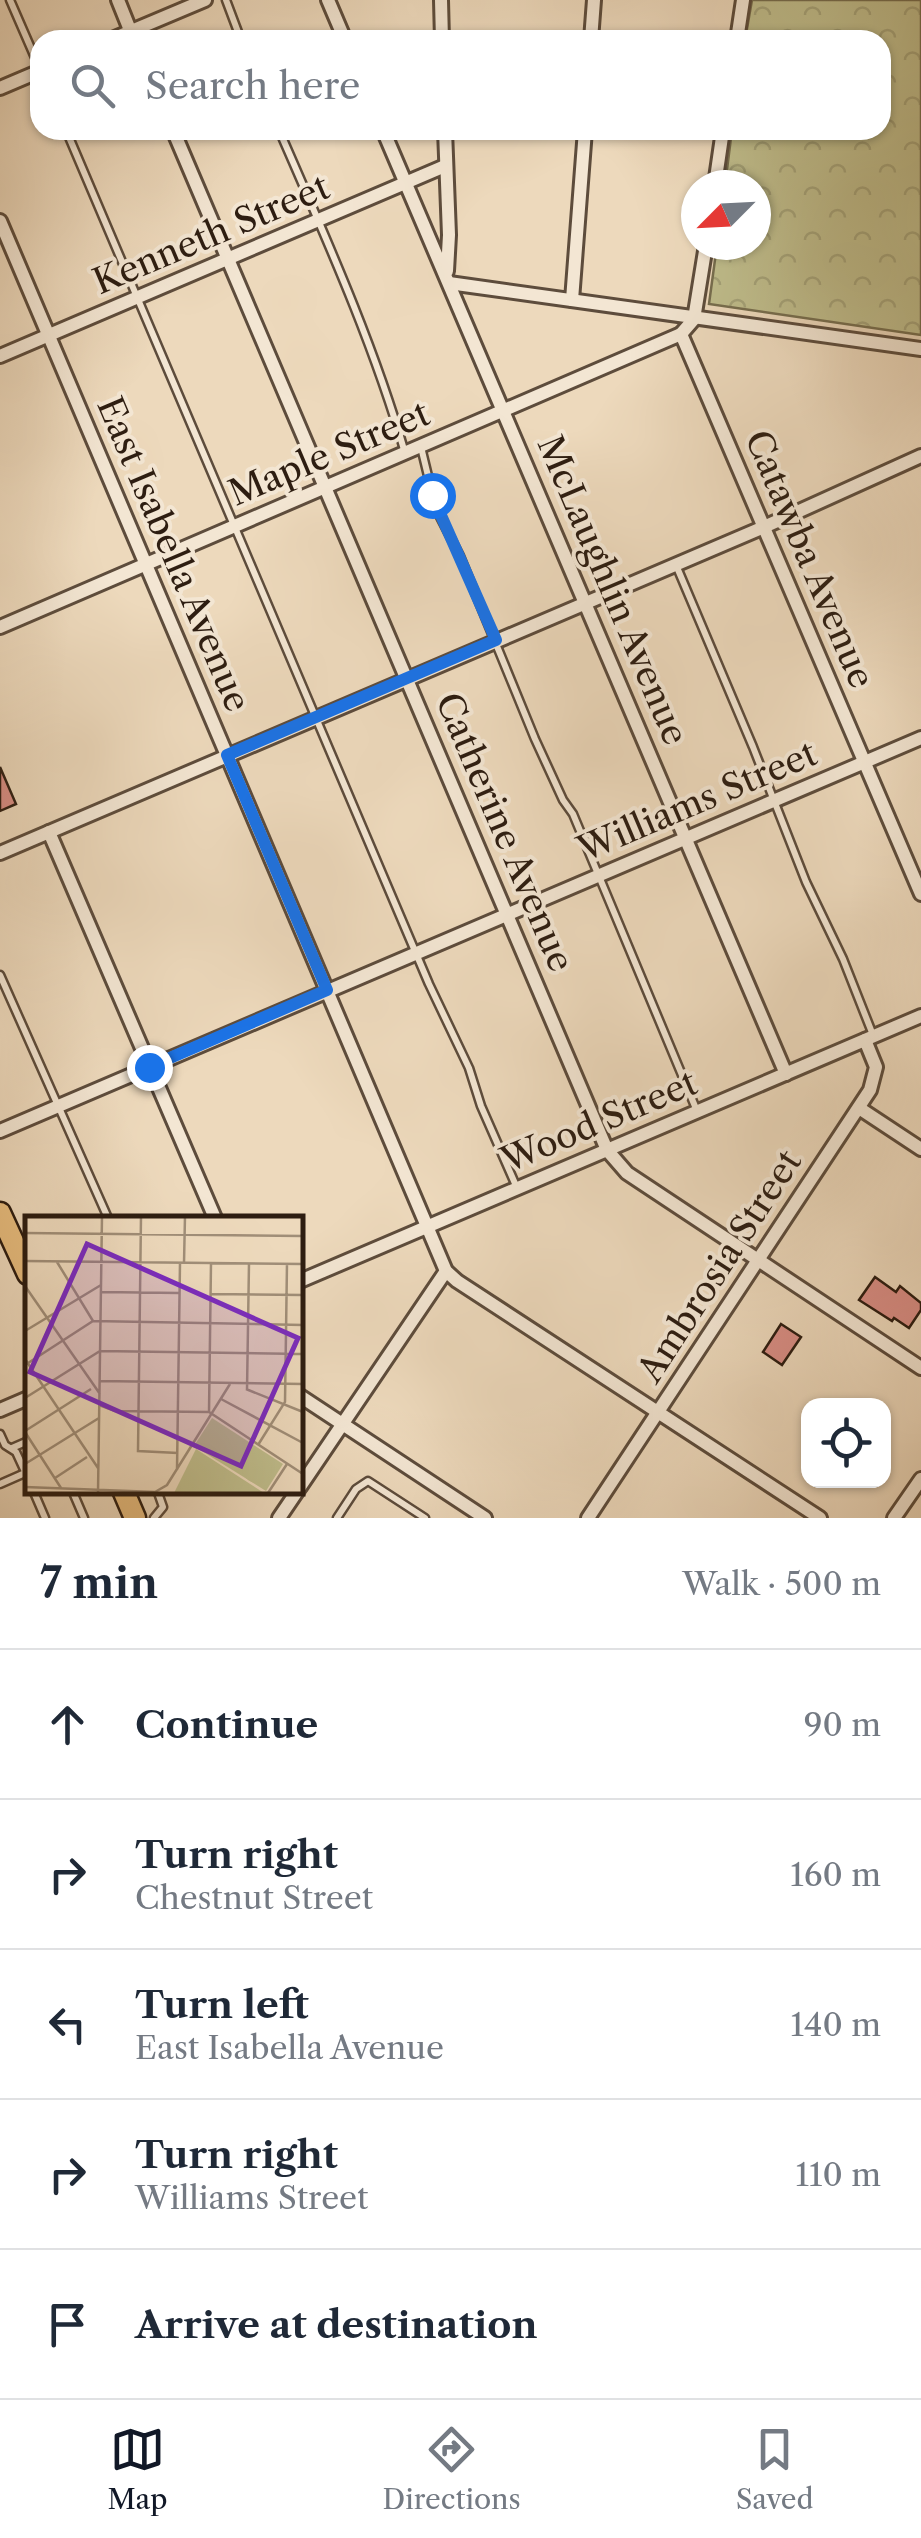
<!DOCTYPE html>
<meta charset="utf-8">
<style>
:root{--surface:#fff;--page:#f2f2f3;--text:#1f2937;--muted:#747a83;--line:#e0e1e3;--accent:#111827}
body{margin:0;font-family:"Libre Caslon Text",serif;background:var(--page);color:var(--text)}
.controls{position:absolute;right:30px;bottom:30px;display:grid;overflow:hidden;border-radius:20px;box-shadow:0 2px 8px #0004}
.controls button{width:90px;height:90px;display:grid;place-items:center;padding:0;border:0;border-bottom:2px solid var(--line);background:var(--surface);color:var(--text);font:50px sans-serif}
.compass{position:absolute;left:681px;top:170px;width:90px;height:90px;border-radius:50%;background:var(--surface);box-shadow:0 2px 8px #0004;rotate:246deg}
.stop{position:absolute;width:30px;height:30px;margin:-22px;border:8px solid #1a73e8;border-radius:50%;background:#fff}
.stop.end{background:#1a73e8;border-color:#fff;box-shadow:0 2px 10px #0008}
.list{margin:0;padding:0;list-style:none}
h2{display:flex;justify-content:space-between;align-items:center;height:130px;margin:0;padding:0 40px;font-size:42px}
h2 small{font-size:32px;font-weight:400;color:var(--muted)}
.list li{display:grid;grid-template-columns:65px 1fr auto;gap:30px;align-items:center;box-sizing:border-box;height:150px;padding:0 40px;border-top:2px solid var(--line)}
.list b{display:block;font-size:38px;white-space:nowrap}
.list p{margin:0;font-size:32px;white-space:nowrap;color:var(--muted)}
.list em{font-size:32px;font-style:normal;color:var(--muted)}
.icon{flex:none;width:55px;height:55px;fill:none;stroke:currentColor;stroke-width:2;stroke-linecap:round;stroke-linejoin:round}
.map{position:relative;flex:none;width:921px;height:1518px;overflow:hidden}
.search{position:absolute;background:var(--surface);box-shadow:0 2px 8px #0004;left:30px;right:30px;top:30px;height:110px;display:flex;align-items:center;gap:25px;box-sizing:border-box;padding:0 35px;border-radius:30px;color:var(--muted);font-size:38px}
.sheet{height:880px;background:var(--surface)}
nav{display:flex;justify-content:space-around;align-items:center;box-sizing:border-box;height:140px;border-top:2px solid var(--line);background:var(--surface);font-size:28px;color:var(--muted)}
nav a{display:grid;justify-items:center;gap:5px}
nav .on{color:var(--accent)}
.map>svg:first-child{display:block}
</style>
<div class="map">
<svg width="921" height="1518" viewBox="0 0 921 1518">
<defs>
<pattern id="park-crowns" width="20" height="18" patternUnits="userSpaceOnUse" patternTransform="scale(2.5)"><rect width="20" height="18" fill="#bfbd8c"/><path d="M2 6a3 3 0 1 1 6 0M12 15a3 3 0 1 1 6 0" fill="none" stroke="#a4a278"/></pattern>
</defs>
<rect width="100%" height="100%" fill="#edd9bc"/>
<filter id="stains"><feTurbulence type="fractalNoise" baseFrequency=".002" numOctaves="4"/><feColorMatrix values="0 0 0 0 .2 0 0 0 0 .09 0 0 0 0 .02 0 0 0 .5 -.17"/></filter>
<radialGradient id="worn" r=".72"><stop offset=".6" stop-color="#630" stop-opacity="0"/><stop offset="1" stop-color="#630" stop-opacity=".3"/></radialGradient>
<path fill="url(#park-crowns)" stroke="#766d4e" stroke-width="2.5" d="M752 0H921V335L709 304 717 245H756V185H725L732 130H881V40H745Z"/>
<g fill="#d98e86" stroke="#2d1d11" stroke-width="2.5">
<path d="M0 767 16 804 0 811Z"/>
<path d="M875 1277 896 1292 900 1286 921 1303V1310L909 1328 894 1318 892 1321 859 1300Z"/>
<path d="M781 1324 801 1337 782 1365 763 1352Z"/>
</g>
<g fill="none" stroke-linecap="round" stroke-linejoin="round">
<g stroke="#5d4c3c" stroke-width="11">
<g id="service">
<path d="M10 0 40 69"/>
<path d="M226 0 241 40"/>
<path d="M66 130 429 984 469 1068 481 1106 517 1188"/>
<path d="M279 130C325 236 373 342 405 453"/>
<path d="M421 447 436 509 460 556 535 739 563 800 573 814 697 1111"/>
<path d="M676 565 753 747 806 882 843 959 873 1035"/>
<path d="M0 975 108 1218"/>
<path d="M0 1434 5 1445 16 1452 28 1478"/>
<path d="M12 1448 28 1441"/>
<path d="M0 1484 25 1473"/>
<path d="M33 1490 45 1518"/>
<path d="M72 1490 84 1518"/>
<path d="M154 1518 163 1507 157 1490"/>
<path d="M337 1518 356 1489 368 1481 425 1518"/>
</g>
</g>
<g stroke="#5d4c3c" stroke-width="18">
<g id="minor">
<path d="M118 0 134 40"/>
<path d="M328 0 345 40"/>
<path d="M441 0 442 40"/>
<path d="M110 40 205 0"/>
<path d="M591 40 594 0"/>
<path d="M737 40 743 0"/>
<path d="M0 88 40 71"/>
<path d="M173 130 607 1150 627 1173 921 1368"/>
<path d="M383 130 786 1074"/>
<path d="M445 130 449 235 447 271"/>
<path d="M715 185 723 130"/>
<path d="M0 221 446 1271 457 1281 820 1518"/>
<path d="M706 245 694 319 681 334 921 894"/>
<path d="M449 283 921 349"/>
<path d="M572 300 585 130"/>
<path d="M0 356 445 166"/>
<path d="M0 627 681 334"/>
<path d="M49 832 215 1218"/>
<path d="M0 853 764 527 921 456"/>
<path d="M859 1108 921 1149"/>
<path d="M0 1131 921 738"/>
<path d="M300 1281 921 1016"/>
<path d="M300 1396 485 1518"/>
<path d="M0 1410 28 1398"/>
<path d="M300 1487 446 1271"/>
<path d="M279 1518 298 1490"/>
<path d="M588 1518 870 1090 876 1067 865 1040"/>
<path d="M894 1518 921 1479"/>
</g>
</g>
<g stroke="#2d1d11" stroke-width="25">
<g id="primary">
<path d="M0 1213 28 1274"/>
<path d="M123 1490 135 1518"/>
</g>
</g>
<use href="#service" stroke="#f3e6d3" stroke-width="6"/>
<use href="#minor" stroke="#f3e6d3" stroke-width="12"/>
<use href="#primary" stroke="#e6bc7e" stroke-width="20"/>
</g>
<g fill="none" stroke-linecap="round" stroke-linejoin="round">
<path stroke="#1a73e8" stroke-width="12" d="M149 1067 327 990 227 755 496 640 432 495"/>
</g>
<g text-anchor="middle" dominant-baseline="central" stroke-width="8" stroke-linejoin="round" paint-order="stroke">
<g font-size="35" fill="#2d1d11" stroke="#f3e6d3">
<text transform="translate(211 234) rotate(-23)">Kenneth Street</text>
<text transform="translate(329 453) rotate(-23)">Maple Street</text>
<text transform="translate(174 554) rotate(67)">East Isabella Avenue</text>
<text transform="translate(810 559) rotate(67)">Catawba Avenue</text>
<text transform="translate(613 590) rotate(67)">McLaughlin Avenue</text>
<text transform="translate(697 801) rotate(-23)">Williams Street</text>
<text transform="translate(505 832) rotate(67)">Catherine Avenue</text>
<text transform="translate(599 1121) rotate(-23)">Wood Street</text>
<text transform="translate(719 1266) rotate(-57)">Ambrosia Street</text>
</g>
</g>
<g transform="translate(25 1216)">
<rect width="278" height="278" fill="#edd9bc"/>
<path d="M171 233 239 277H149Z" fill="#bfbd8c"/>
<path d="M187 202 258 248 241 275 169 230Z" fill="#bfbd8c"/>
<path d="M217 252a15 15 0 1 1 30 0a15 15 0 1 1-30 0Z" fill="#bfbd8c"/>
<path fill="none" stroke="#a08e78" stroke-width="2.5" d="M116 0 113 235 153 237M0 17 278 20M0 45 278 48M32 46 68 105M159 47 160 0M0 70 75 178M76 76 154 77M186 78 278 79M0 115 76 69M0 143 73 252M0 149 68 105 278 109M75 165 278 168M221 173 278 196M222 174 224 47M0 182 75 135 278 138M196 183 278 227M74 189 90 195 184 196 278 258M184 196 186 47M0 215 66 173M0 216 36 272M233 229 260 186 262 47M0 248 74 202M152 254 155 47M30 262 62 241M0 271 131 276M130 276 142 269 205 168M73 277 77 0M243 277 262 248"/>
<path fill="#7b2cbf" fill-opacity="0.15" stroke="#7b2cbf" stroke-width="5" d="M62 28 273 122 216 250 5 156Z"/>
<rect width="278" height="278" fill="none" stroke="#2d1d11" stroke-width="5"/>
</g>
<rect width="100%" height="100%" filter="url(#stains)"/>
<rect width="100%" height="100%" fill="url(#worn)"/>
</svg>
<div class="controls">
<button><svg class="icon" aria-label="locate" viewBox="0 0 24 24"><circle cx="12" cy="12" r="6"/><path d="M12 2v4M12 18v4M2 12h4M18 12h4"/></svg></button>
</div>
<svg class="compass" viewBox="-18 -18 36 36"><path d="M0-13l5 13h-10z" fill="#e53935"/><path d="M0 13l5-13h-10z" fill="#747a83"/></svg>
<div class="stop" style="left:432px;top:495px"></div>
<div class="stop end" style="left:149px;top:1067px"></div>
<div class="search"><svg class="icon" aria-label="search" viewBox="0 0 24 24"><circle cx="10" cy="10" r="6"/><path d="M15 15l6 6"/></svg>Search here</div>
</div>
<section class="sheet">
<h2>7 min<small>Walk · 500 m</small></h2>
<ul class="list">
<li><svg class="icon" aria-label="ahead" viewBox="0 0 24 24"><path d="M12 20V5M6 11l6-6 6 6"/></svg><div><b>Continue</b></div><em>90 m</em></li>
<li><svg class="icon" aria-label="right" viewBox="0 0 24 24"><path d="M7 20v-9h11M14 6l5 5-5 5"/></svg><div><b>Turn right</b><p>Chestnut Street</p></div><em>160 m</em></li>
<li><svg class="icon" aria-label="left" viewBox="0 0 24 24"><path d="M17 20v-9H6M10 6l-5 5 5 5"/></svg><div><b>Turn left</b><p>East Isabella Avenue</p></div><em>140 m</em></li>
<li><svg class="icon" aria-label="right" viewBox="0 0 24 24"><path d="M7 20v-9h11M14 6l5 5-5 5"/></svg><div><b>Turn right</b><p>Williams Street</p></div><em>110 m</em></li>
<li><svg class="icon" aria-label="arrive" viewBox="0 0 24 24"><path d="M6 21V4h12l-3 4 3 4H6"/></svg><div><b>Arrive at destination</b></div></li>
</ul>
</section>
<nav>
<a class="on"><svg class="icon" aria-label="map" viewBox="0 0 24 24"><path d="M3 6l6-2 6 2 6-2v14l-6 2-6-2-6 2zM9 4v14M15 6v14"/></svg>Map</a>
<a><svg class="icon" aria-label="directions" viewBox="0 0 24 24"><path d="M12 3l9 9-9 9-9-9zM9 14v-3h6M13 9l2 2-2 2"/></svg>Directions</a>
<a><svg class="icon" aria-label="saved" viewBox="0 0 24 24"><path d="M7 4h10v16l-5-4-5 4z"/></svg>Saved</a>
</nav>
